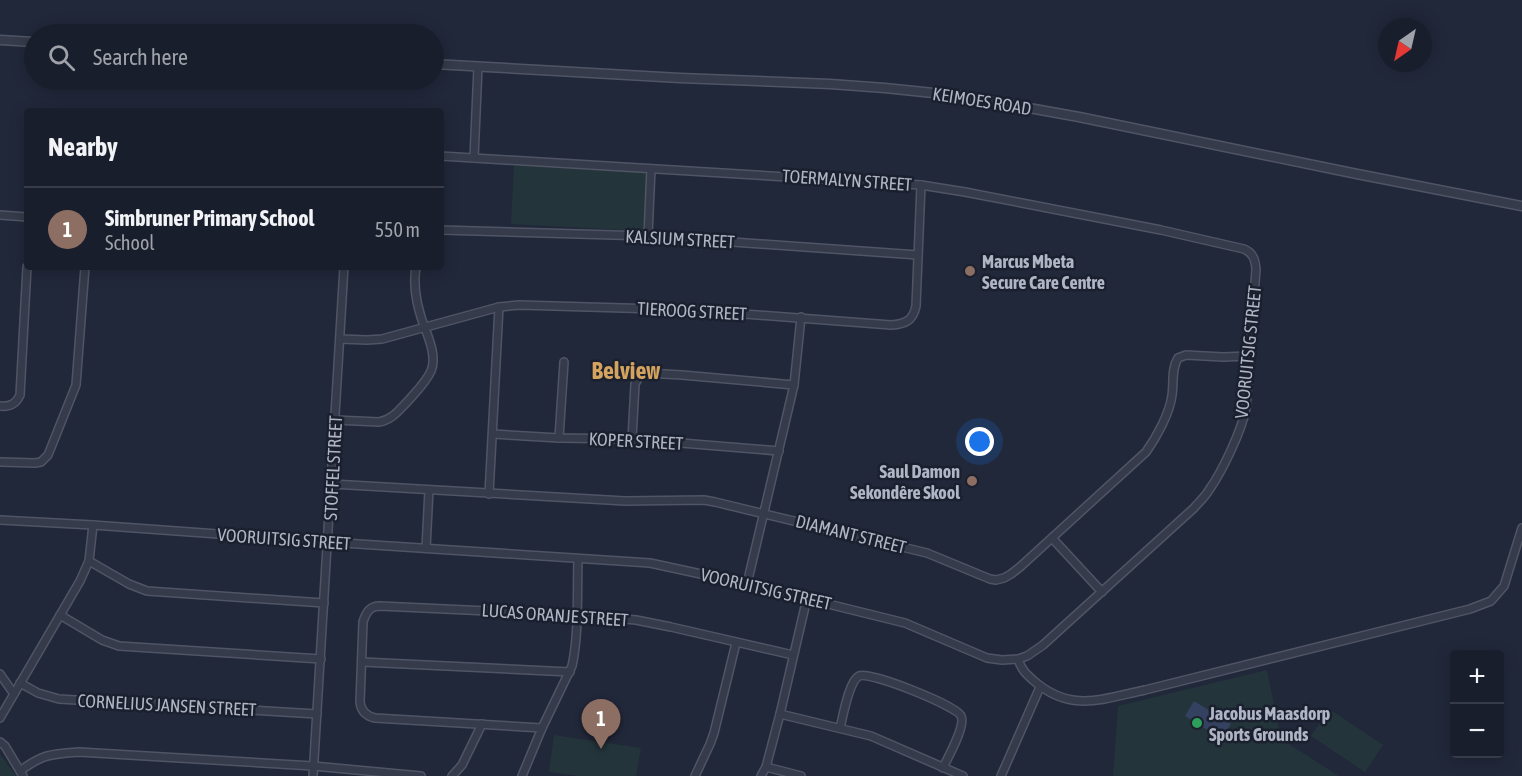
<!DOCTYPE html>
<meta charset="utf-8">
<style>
:root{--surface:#191e2c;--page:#262b38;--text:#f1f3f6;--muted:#9fa2a9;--line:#373c48;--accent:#849ef8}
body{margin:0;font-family:"Asap Condensed",sans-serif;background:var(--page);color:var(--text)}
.controls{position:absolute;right:18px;bottom:18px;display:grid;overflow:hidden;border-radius:6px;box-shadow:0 3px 15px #0003}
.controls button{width:54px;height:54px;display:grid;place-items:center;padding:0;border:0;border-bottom:2px solid var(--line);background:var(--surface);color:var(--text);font:30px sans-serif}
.compass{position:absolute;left:1378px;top:18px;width:54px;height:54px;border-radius:50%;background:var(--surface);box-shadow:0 3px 15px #0003;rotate:214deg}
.you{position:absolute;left:980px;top:442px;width:21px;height:21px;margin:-15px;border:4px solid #fff;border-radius:50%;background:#1a73e8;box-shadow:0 0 0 9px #1a73e833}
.badge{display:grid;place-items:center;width:39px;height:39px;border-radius:50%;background:var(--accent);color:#fff;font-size:20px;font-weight:700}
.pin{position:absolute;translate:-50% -50px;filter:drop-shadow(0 2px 3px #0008)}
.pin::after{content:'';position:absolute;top:32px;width:21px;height:18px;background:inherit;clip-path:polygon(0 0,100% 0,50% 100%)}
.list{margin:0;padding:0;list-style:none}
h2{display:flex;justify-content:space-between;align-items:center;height:78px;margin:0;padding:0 24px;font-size:26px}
h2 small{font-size:20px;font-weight:400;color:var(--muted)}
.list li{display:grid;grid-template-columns:39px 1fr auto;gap:18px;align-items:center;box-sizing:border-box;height:84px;padding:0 24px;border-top:2px solid var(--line)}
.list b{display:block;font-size:22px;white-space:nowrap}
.list p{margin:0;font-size:20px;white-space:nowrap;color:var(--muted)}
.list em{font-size:20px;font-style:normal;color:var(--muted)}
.icon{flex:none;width:33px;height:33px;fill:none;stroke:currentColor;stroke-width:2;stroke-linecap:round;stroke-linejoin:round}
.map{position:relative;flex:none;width:1522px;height:776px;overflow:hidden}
.search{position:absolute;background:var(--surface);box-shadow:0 3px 15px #0003;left:24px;top:24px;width:420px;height:66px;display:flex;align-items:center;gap:15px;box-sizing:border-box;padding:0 21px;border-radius:33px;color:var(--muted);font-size:22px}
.panel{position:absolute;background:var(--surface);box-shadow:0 3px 15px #0003;left:24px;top:108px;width:420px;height:162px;border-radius:6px}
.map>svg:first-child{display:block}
</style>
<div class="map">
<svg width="1522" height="776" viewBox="0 0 1522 776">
<rect width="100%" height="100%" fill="#21283a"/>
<g fill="#23343b">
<path d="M514 165 647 173 643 231 511 224Z"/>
<path d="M1267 670 1281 739 1339 776H1113L1118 706Z"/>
<path d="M1329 709 1383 745 1365 772 1311 736Z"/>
<path d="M554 735 641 748 636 776H578L549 772Z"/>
<path d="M0 754 16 776H0Z"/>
</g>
<path fill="#354161" d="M1194 701 1231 724 1222 739 1185 716Z"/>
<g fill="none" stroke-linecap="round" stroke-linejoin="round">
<g stroke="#505565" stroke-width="10">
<g id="minor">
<path d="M474 158 478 67"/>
<path d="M0 215 27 217"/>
<path d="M441 230 648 236 918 255"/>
<path d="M648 236 651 169"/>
<path d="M340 339 367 340 382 339 499 307 519 305 692 310 891 325C905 324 913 321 916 306L921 185"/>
<path d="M0 406C10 407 16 404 20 395L27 267"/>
<path d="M335 420 379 422C392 420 399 410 408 401 416 392 426 382 431 371 438 355 426 333 421 317 416 301 413 284 416 267"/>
<path d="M493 434 559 438 632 439 779 451"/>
<path d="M559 438 564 362"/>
<path d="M632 439 635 384 639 377 646 373 682 375 794 385"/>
<path d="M0 462 35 463 41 462 48 455 76 385 85 267"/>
<path d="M332 484 625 501 704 500 715 502 927 553 990 579 996 580 1004 578 1011 574 1020 567 1146 452C1156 438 1170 413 1172 395 1174 383 1171 369 1178 358L1186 355 1223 357 1249 356"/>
<path d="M489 494 499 307"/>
<path d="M0 520 93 525 328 542 650 563 747 584 905 623 987 658 1002 660 1018 659 1027 656 1043 645 1194 508C1199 502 1205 497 1209 490 1222 472 1242 430 1246 408L1256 269C1255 259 1253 253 1244 249L1161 230 965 192 921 185 441 156"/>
<path d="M1052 538 1102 592"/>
<path d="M426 548 429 490"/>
<path d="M89 561 129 584 147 591 324 603"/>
<path d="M747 584 794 385 801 317"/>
<path d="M60 615 102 640 119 646 321 659"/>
<path d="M1018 659C1021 669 1026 674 1034 681 1071 713 1102 699 1145 690L1470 609 1491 601 1504 586 1522 528"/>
<path d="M362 662 570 672"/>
<path d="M0 674 14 694"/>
<path d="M20 683 38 693 59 699 317 714"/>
<path d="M780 714 871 736 963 776"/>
<path d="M0 718 80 581 89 561 93 525"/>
<path d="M542 728 375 718C366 716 361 711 360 702L363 622C366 612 370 606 380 606L577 615 636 620 671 627 793 655"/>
<path d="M840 728C843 716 849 681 859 676 870 671 957 706 961 716 966 726 948 757 943 768"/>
<path d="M0 742 5 746 23 776"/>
<path d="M766 767 801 776"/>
<path d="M20 771C43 754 51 754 79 752L313 766 421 776"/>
<path d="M313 776 344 267"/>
<path d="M452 776 462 765 482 724"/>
<path d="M522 776 542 728 572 666C579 635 577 592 578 559"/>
<path d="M695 776 710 744 714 733 736 643"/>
<path d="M761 776 766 767 780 714 807 598"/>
<path d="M1001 776 1040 687"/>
</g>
</g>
<g stroke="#505565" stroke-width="11">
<g id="tertiary">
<path d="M0 40 34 42"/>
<path d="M434 64 680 78 830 84 885 88 962 96 1079 117 1357 174 1522 206"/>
</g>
</g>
<use href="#minor" stroke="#353b4a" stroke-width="7"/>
<use href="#tertiary" stroke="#353b4a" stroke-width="8"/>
</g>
<g fill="#8d6e63" stroke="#1b202f" stroke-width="2">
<circle cx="970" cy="271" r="6"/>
<circle cx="972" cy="481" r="6"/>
</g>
<circle fill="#2e9e5b" stroke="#1b202f" stroke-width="2" cx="1197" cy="723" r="6"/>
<g text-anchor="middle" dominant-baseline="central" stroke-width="5" stroke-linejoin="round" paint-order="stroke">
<g font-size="18" fill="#b0b5c6" stroke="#1b202f">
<text transform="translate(982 101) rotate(9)">KEIMOES ROAD</text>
<text transform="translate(847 180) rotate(4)">TOERMALYN STREET</text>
<text transform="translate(680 239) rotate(3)">KALSIUM STREET</text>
<text transform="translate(692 311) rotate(3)">TIEROOG STREET</text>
<text transform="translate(1248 352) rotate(-84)">VOORUITSIG STREET</text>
<text transform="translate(636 441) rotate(3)">KOPER STREET</text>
<text transform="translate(333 468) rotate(-87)">STOFFEL STREET</text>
<text transform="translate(851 534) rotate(14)">DIAMANT STREET</text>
<text transform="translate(284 539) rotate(4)">VOORUITSIG STREET</text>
<text transform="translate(766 589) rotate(13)">VOORUITSIG STREET</text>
<text transform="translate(555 615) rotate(4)">LUCAS ORANJE STREET</text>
<text transform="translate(167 705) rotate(3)">CORNELIUS JANSEN STREET</text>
</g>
<g font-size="18" font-weight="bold" fill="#b0b5c6" stroke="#1b202f" text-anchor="start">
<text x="982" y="261">Marcus Mbeta<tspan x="982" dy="21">Secure Care Centre</tspan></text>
<text x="960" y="471" text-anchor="end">Saul Damon<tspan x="960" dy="21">Sekondêre Skool</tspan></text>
<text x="1209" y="713">Jacobus Maasdorp<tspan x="1209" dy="21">Sports Grounds</tspan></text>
</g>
<g font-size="24" font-weight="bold" fill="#d4a35e" stroke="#1b202f">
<text x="626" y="370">Belview</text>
</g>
</g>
</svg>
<div class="controls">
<button>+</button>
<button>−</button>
</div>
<svg class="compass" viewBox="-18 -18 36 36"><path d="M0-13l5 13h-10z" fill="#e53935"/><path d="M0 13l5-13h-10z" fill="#9fa2a9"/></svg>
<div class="you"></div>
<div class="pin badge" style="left:601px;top:749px;background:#8d6e63">1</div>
<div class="search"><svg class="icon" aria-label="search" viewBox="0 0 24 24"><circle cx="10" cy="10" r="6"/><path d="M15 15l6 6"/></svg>Search here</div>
<section class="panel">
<h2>Nearby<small></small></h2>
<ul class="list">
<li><span class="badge" style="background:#8d6e63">1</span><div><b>Simbruner Primary School</b><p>School</p></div><em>550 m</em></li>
</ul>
</section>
</div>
